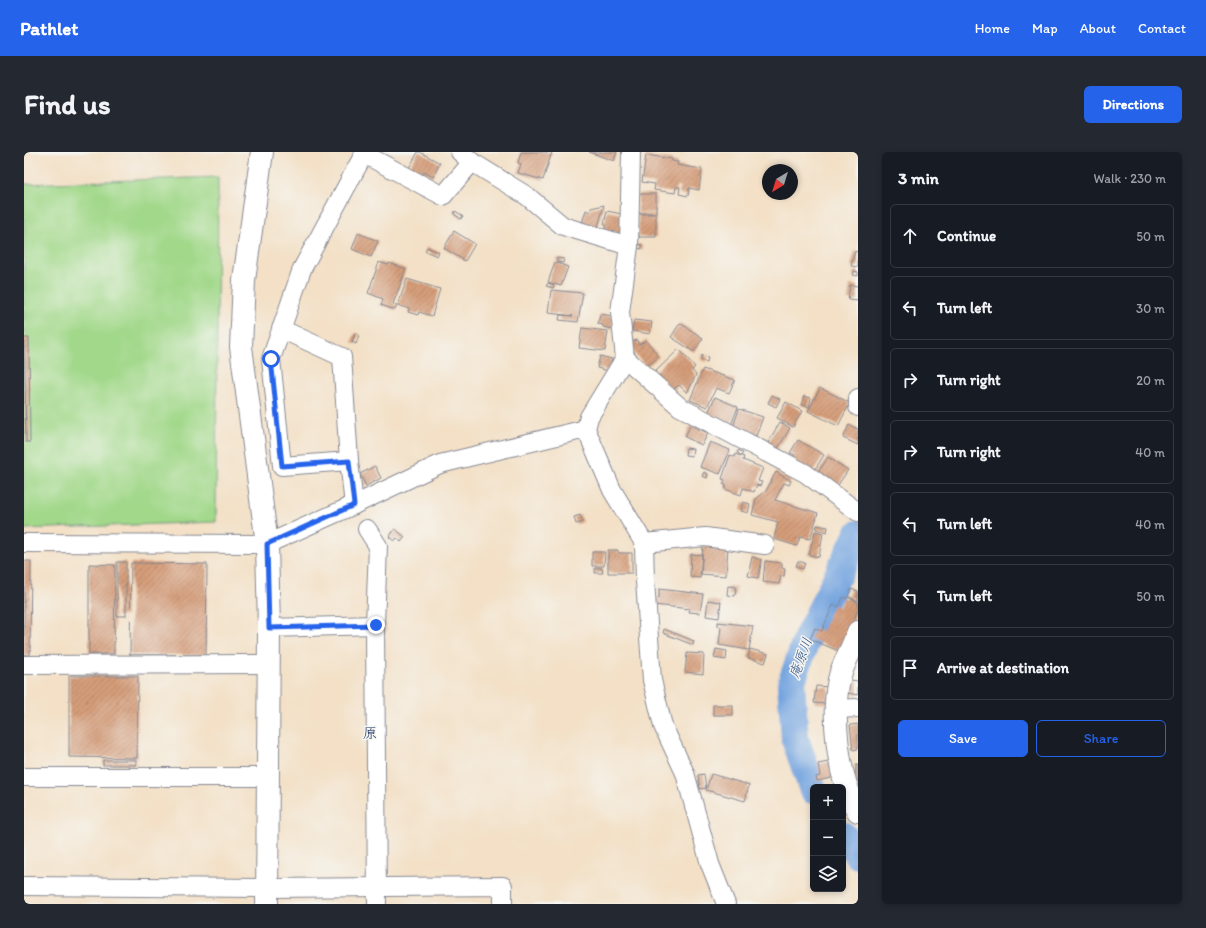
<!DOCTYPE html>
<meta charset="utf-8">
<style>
:root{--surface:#171b24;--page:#242831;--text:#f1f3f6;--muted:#9ea1a6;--line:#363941;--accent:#2563eb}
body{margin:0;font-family:Itim,"Klee One",sans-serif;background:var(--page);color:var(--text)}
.controls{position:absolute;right:12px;bottom:12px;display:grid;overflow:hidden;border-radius:6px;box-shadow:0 2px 6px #0003}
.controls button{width:36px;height:36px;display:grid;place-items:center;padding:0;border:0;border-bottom:1px solid var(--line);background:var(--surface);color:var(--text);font:20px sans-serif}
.compass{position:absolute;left:738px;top:12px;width:36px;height:36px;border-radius:50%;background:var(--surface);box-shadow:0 2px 6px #0003;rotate:218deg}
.stop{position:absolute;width:12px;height:12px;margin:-9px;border:3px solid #2563eb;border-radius:50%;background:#fff}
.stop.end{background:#2563eb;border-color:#fff;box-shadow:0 1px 4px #0008}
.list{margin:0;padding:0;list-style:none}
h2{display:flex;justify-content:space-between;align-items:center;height:52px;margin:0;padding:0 16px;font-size:17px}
h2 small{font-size:13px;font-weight:400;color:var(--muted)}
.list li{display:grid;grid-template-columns:26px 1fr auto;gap:12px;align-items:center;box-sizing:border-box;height:64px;margin:0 8px 8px;padding:0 8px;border:1px solid var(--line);border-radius:6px}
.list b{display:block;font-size:15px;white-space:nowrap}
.list em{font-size:13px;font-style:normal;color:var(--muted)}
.actions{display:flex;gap:8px;padding:12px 16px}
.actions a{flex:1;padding:9px 0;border:1px solid var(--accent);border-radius:6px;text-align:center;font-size:14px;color:var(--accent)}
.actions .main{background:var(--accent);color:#fff}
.icon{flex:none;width:22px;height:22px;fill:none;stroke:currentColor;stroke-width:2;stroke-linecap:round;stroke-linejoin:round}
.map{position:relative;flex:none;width:834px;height:752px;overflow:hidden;border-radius:6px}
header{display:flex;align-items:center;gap:24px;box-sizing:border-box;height:56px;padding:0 20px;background:var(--accent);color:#fff}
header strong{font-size:19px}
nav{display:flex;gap:22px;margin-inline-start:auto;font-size:14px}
.intro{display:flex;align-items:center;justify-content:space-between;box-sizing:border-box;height:96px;padding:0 24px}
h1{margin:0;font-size:28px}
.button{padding:10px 18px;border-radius:6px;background:var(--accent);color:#fff;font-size:14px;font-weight:700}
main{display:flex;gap:24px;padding:0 24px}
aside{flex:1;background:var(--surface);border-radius:6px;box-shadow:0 2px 6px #0003}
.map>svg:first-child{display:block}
</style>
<header>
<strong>Pathlet</strong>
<nav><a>Home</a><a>Map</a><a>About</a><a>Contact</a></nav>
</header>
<div class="intro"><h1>Find us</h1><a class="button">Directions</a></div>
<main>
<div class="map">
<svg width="834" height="752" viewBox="0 0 834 752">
<defs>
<pattern id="building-hatch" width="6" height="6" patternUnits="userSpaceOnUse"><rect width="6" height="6" fill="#d59d79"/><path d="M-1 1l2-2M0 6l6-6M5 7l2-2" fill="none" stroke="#ac8066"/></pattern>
</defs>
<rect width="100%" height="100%" fill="#f6f6f2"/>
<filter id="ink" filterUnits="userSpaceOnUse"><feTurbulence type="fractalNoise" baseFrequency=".025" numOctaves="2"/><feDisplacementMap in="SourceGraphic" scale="8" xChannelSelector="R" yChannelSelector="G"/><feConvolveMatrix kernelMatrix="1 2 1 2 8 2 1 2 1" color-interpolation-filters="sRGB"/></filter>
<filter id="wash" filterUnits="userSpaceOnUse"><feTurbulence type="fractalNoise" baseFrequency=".012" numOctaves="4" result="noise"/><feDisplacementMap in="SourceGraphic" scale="16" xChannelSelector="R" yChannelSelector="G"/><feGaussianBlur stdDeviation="0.9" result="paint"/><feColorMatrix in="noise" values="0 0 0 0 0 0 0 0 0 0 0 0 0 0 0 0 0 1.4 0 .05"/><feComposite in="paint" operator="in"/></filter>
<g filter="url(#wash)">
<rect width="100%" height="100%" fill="#f3e0c6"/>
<path fill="#a1d889" stroke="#5e8474" d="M194 25 192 370 0 377V32Z"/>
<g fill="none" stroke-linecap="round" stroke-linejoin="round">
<g stroke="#75a4df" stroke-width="28">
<path d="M789 638 771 587 767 532 783 486 834 382"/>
<path d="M819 683 834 703"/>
</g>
</g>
<g id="blocks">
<g fill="url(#building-hatch)">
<path d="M394 0H396L416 11 409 25 400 20 398 24 385 16Z"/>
<path d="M497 0H528L519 28 494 21 497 12 494 11Z"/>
<path d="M565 0H593L590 9Z"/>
<path d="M622 3 648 7V9L654 10 653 13 678 17 675 38 665 36 664 44 655 42 656 35H652L651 41 630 38 631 32 618 30Z"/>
<rect x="614" y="42" width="18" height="19"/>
<path d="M580 53 574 75 558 71 562 58 566 60 567 56Z"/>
<path d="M431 59 439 64 437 67 430 62Z"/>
<path d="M583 59 602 63 600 83 581 79 582 73 580 72Z"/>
<path d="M614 62H632V85H615Z"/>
<path d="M430 79 451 92 441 109 420 96Z"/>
<path d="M334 81 354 89 347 105 328 97Z"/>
<path d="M614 92 618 93V97L613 96Z"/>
<path d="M403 95 415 100 413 104 401 99Z"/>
<path d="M831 99 834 100V115L827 114Z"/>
<path d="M533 106 540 107 539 111 533 110Z"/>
<path d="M355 110 364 113 365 111 382 117 369 152 373 153 371 158 357 153 359 147 344 141Z"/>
<path d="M531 110 544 115 537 134 524 130Z"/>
<path d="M830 119 834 120V124L829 123Z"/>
<path d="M383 127 416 137 408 164 395 160 394 163 384 160 385 157 374 153Z"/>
<path d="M524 131 530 133 529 136 522 134Z"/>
<path d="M826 133 834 134V149L824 148Z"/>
<path d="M527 138 559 141 554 170 535 168 536 163 549 164 524 161Z"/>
<path d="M576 162 589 164 588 177 579 175V173L574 172Z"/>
<path d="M610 168 628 170 626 182 608 179Z"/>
<path d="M656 171 679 186 670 200 647 185Z"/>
<path d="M558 176 584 179 581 199 555 196Z"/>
<path d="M331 181 335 183 332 192 328 190Z"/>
<path d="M0 186H5L6 290H2Z"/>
<path d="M613 188 615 193 622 188 635 205 622 215 611 202 607 190Z"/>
<path d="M655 197 671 215 668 218 672 223 663 241 655 233 650 237 653 241 630 221Z"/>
<path d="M678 203 684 205 683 210 677 208Z"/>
<path d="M576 204 588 207 585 219 573 216Z"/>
<path d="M679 217 711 228 705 241 692 236 683 255 666 248Z"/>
<path d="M796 236 826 251 814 274 784 259Z"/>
<path d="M748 243 756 247 752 255 744 251Z"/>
<path d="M780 244 787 246 785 255 777 253Z"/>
<path d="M691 245 714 255 707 273 684 261Z"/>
<path d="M762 250 778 259 769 275 753 266Z"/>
<path d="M715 257 739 265 732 284 709 275Z"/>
<path d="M756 270 766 276 753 298 743 292Z"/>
<path d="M666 273 684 281 678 293 661 285Z"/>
<path d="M825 273 834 277V293L819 286Z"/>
<path d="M774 288 800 303 788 322 767 309 771 303 766 301Z"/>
<path d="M686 290 706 298 696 322 676 315Z"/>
<path d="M662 296 669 297 668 304 661 303Z"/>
<path d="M715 298 719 301 717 304 713 300Z"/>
<path d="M712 302 720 305 719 308 739 316 734 329 738 330 736 334 733 333 730 340 719 336 717 343 701 337 702 333 699 332 701 328 698 327 706 303 711 305Z"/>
<path d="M804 305 824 318 812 336 792 324Z"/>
<path d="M351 314 357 326 342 334 336 322Z"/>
<path d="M680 320 684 322 683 326 678 324Z"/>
<path d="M752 320 767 329 765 333 760 331 751 348 794 361 786 387 776 385 773 394 750 387 754 370 728 363 732 347 742 339Z"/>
<path d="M719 350 726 352 724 361 717 359Z"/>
<path d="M556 363 559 370 552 372 550 365Z"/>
<path d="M793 373 804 375 803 380 792 377Z"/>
<path d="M371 377 381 385 377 390 373 386 370 389 365 385Z"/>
<path d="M791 379 799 381 795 405 785 403Z"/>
<path d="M679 393 704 395 702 424 677 422Z"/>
<path d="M584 398H594V401H608V421H584Z"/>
<path d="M568 400H581L580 414H568Z"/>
<path d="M667 402 678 403 676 426 666 425Z"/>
<path d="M728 405 738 408 734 426 724 424Z"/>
<path d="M0 409H7L6 503H0Z"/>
<path d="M741 409 758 411V416L761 417 760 424 757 423 755 432 739 430Z"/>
<path d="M774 409 781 411 779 417 772 414Z"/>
<rect x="93" y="410" width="9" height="54"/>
<path d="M107 411 183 412 182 503H106Z"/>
<path d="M65 412 91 413 90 502H65Z"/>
<path d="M571 416H578L579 421H571Z"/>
<path d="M704 434 712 435 711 444 703 443Z"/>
<path d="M635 437 679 442 676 461 665 460 666 457 630 453V445L635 446Z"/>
<path d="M827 437 834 439V449L824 444Z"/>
<path d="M819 445 823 447V445L834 450V457L817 500 786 487 791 476 798 479 809 453 815 455Z"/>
<path d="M684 448 697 450 695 466 682 464Z"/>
<path d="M694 470 729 474 725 498 695 493 697 475 694 474Z"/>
<path d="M640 477 670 489 669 493 639 481Z"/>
<path d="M692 497 703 499 702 508 690 506Z"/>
<path d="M726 497 744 502 741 511 724 506Z"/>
<path d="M663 501 680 502 679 522 661 520Z"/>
<path d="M45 524H114L113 606 45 605Z"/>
<path d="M826 528 834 529V543L824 541Z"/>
<path d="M792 534 805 535 804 552 790 551Z"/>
<rect x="689" y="553" width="20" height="10"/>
<path d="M834 572V597L829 598 826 573Z"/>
<rect x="79" y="608" width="33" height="5"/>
<path d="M809 609 812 625 793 629 792 625 796 624 794 612Z"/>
<path d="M832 613H834V635H831Z"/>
<path d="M680 622 682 636 676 637 674 623Z"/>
<path d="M687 622 725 633 721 649 682 638Z"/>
</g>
</g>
</g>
<g filter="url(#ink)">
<use href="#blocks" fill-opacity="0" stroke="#878892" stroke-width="1"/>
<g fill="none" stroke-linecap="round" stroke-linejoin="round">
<g stroke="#878892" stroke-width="20">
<g id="street">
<path d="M436 0 448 10 503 44 539 74 605 94"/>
<path d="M607 0 605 94 596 160 601 206 565 265 562 277 588 338 620 391 621 429 628 528 639 574 661 621 686 712 702 752"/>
<path d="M257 177 318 205 325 309 330 353"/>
<path d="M601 206 656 255 781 321 834 360"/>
<path d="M834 255V246"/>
<path d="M325 309 258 314 247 207 278 117 340 2 419 44 448 10"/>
<path d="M343 377 354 394 351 473 353 752"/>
<path d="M0 391 243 392 330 353 416 312 562 277"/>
<path d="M620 391 681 385 741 393"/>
<path d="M245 476 351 473"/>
<path d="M0 513 244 512"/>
<path d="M812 557 834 556"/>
<path d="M0 625H244"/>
<path d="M0 734 243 736 479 734V752"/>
</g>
</g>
<g stroke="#878892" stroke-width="24">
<path id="secondary" d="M238 0 220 128 217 195 243 392 245 476 243 752"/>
</g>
<g stroke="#878892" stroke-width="24">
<path id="primary" d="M834 480C829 494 822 507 817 520 806 556 813 627 834 659"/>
</g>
<use href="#street" stroke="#fff" stroke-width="18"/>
<use href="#secondary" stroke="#fff" stroke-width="22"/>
<use href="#primary" stroke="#fff" stroke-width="22"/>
</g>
</g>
<g fill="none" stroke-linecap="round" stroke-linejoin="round" filter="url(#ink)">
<path stroke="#2563eb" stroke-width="5" d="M247 207 258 314 325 309 330 353 243 392 245 476 352 473"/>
</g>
<g text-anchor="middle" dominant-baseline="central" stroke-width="3" stroke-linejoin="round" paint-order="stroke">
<g font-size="14" font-style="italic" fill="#3a588b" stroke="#f6f6f2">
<text transform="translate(777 506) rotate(-70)">庵原川</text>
</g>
<g font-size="15" fill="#1b2f5e" stroke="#f6f6f2">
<text x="346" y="581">原</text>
</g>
</g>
</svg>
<div class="controls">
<button>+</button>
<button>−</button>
<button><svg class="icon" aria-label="layers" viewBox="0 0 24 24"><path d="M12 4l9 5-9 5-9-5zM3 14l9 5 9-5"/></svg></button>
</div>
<svg class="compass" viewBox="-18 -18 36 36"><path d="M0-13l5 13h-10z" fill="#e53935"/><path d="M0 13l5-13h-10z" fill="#9ea1a6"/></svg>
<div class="stop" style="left:247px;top:207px"></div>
<div class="stop end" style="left:352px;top:473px"></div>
</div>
<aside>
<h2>3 min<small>Walk · 230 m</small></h2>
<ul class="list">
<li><svg class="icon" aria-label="ahead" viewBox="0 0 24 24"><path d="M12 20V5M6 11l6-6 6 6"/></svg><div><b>Continue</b></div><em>50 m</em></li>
<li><svg class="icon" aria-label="left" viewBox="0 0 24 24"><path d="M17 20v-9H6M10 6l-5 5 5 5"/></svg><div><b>Turn left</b></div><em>30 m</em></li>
<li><svg class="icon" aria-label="right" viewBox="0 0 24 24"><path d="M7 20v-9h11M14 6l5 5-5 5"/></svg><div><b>Turn right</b></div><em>20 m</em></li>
<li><svg class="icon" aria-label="right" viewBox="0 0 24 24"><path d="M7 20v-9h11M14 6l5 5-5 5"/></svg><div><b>Turn right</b></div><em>40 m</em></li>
<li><svg class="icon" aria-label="left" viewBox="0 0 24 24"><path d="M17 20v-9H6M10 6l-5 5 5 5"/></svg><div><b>Turn left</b></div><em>40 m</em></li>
<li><svg class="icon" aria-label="left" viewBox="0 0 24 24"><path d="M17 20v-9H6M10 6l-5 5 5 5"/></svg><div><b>Turn left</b></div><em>50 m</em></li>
<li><svg class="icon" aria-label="arrive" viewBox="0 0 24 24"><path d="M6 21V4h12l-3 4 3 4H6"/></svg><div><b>Arrive at destination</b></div></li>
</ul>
<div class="actions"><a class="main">Save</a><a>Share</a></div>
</aside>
</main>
